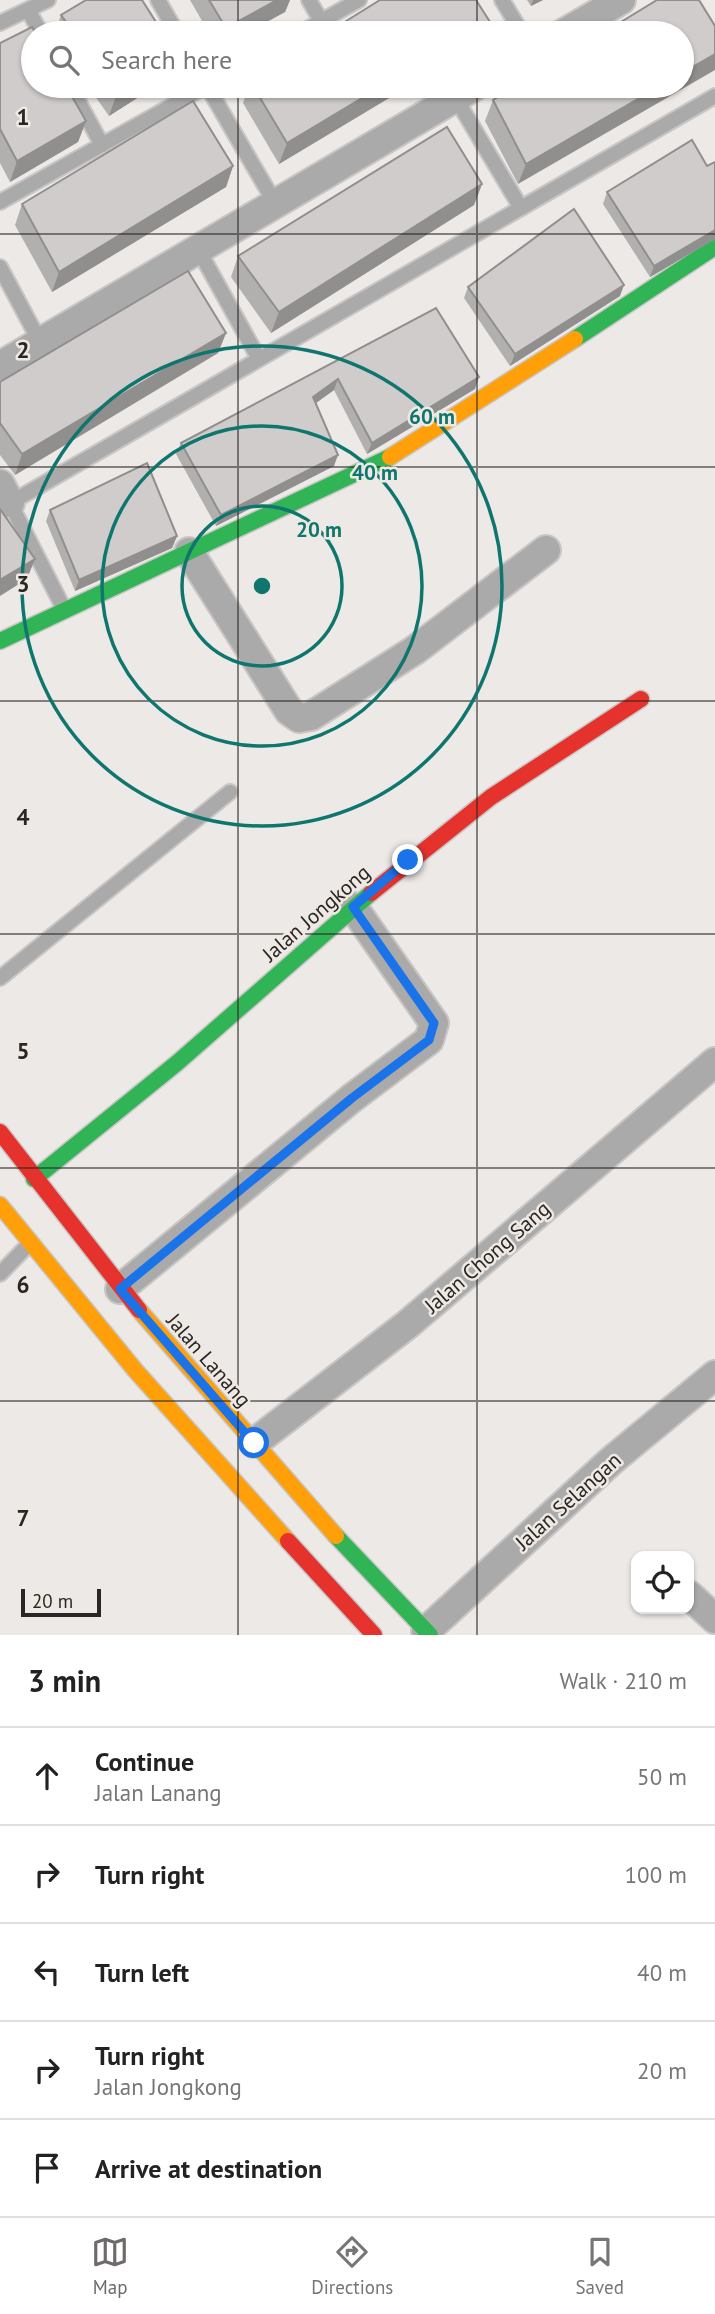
<!DOCTYPE html>
<meta charset="utf-8">
<style>
:root{--surface:#fff;--page:#f6f6f6;--text:#222;--muted:#767676;--line:#e0e0e0;--accent:#6d6a69}
body{margin:0;font-family:"PT Sans",sans-serif;background:var(--page);color:var(--text)}
.controls{position:absolute;right:21px;bottom:21px;display:grid;overflow:hidden;border-radius:14px;box-shadow:0 2px 5px #0004}
.controls button{width:63px;height:63px;display:grid;place-items:center;padding:0;border:0;border-bottom:2px solid var(--line);background:var(--surface);color:var(--text);font:35px sans-serif}
.scale{position:absolute;left:21px;bottom:18px;width:80px;box-sizing:border-box;padding-left:7px;border:4px solid #292625;border-top:0;font-size:19px;line-height:24px;white-space:nowrap;color:#292625;-webkit-text-stroke:5px #efe9e4;paint-order:stroke}
.stop{position:absolute;width:21px;height:21px;margin:-16px;border:5px solid #1a73e8;border-radius:50%;background:#fff}
.stop.end{background:#1a73e8;border-color:#fff;box-shadow:0 2px 7px #0008}
.list{margin:0;padding:0;list-style:none}
h2{display:flex;justify-content:space-between;align-items:center;height:91px;margin:0;padding:0 28px;font-size:30px}
h2 small{font-size:23px;font-weight:400;color:var(--muted)}
.list li{display:grid;grid-template-columns:46px 1fr auto;gap:21px;align-items:center;box-sizing:border-box;height:98px;padding:0 28px;border-top:2px solid var(--line)}
.list b{display:block;font-size:26px;white-space:nowrap}
.list p{margin:0;font-size:23px;white-space:nowrap;color:var(--muted)}
.list em{font-size:23px;font-style:normal;color:var(--muted)}
.icon{flex:none;width:38px;height:38px;fill:none;stroke:currentColor;stroke-width:2;stroke-linecap:round;stroke-linejoin:round}
.map{position:relative;flex:none;width:715px;height:1635px;overflow:hidden}
.search{position:absolute;background:var(--surface);box-shadow:0 2px 5px #0004;left:21px;right:21px;top:21px;height:77px;display:flex;align-items:center;gap:18px;box-sizing:border-box;padding:0 24px;border-radius:38px;color:var(--muted);font-size:26px}
.sheet{height:581px;background:var(--surface)}
nav{display:flex;justify-content:space-around;align-items:center;box-sizing:border-box;height:98px;border-top:2px solid var(--line);background:var(--surface);font-size:19px;color:var(--muted)}
nav a{display:grid;justify-items:center;gap:4px}
nav .on{color:var(--accent)}
.map>svg:first-child{display:block}
</style>
<div class="map">
<svg width="715" height="1635" viewBox="0 0 715 1635">
<rect width="100%" height="100%" fill="#ece9e7"/>
<g fill="none" stroke-linecap="round" stroke-linejoin="round">
<g stroke="#c8c6c5" stroke-width="18">
<g id="lane">
<path d="M158 0 177 33"/>
<path d="M309 0 321 21"/>
<path d="M502 0 522 33"/>
<path d="M28 10 41 33"/>
<path d="M0 23 48 0"/>
<path d="M300 33 359 0"/>
<path d="M70 86 102 145"/>
<path d="M207 86 275 203"/>
<path d="M455 97 521 208"/>
<path d="M0 202 207 86"/>
<path d="M198 249 259 359"/>
<path d="M0 267 40 342"/>
<path d="M64 609 10 503 715 96"/>
<path d="M0 978 230 792"/>
<path d="M0 1274 28 1245"/>
</g>
</g>
<g stroke="#c8c6c5" stroke-width="32">
<g id="street">
<path d="M564 33 621 0"/>
<path d="M0 366 475 86"/>
<path d="M0 484 10 503"/>
<path d="M189 552 289 711 299 718 311 716 415 650 546 550"/>
<path d="M120 1289 352 1098 429 1040 434 1023 353 907"/>
<path d="M254 1443 408 1324 715 1062"/>
<path d="M689 1595 715 1619"/>
<path d="M426 1631 611 1461 715 1375"/>
</g>
</g>
<g stroke="#c8c6c5" stroke-width="19">
<g id="fast">
<path d="M575 339 715 247"/>
<path d="M0 641 390 457"/>
<path d="M34 1179 177 1063 371 893"/>
<path d="M336 1536 430 1635"/>
</g>
</g>
<g stroke="#c8c6c5" stroke-width="19">
<g id="slow">
<path d="M390 457 575 339"/>
<path d="M0 1205 135 1370 288 1541"/>
<path d="M139 1310 336 1536"/>
</g>
</g>
<g stroke="#c8c6c5" stroke-width="19">
<g id="jam">
<path d="M371 893 491 797 641 699"/>
<path d="M0 1132 139 1310"/>
<path d="M288 1541 374 1635"/>
</g>
</g>
<use href="#lane" stroke="#abaaaa" stroke-width="14"/>
<use href="#street" stroke="#abaaaa" stroke-width="28"/>
<use href="#fast" stroke="#30b455" stroke-width="16"/>
<use href="#slow" stroke="#ff9f0a" stroke-width="16"/>
<use href="#jam" stroke="#e5322d" stroke-width="16"/>
</g>
<g fill="#b2afaf">
<path d="M190 0H290L285 12 246 33H209Z"/>
<path d="M527 0H543L531 6Z"/>
<path d="M657 0 518 184 485 121 493 100Z"/>
<path d="M61 15 163 33H55Z"/>
<path d="M0 43 86 121 78 142 10 182 0 163Z"/>
<path d="M88 86H156L109 116Z"/>
<path d="M249 86H409L279 164 243 103Z"/>
<path d="M715 162V239L650 277 603 204 607 192 707 166Z"/>
<path d="M233 166 226 187 52 292 15 225 22 204Z"/>
<path d="M482 184 474 205 271 333 231 277 238 256Z"/>
<path d="M468 287 620 296 510 366 464 298Z"/>
<path d="M436 308 475 389 367 454 334 390 316 403 334 466 216 526 176 454 181 443Z"/>
<path d="M226 333 218 353 15 475 0 455V382Z"/>
<path d="M50 510 177 536 172 548 75 591 46 521Z"/>
</g>
<g fill="#918f8e">
<path d="M277 0H290L285 12 246 33H224L226 28Z"/>
<path d="M533 0H543L531 6Z"/>
<path d="M490 22 485 33H470Z"/>
<path d="M715 54V70L518 184 526 164 660 86H682V73Z"/>
<path d="M132 86H156L109 116 116 96Z"/>
<path d="M382 86H409L279 164 287 143Z"/>
<path d="M86 121 78 142 10 182 17 161Z"/>
<path d="M233 166 226 187 52 292 59 272Z"/>
<path d="M482 184 474 205 271 333 279 312Z"/>
<path d="M715 230V239L650 277 654 266Z"/>
<path d="M624 285 620 296 510 366 515 354Z"/>
<path d="M226 333 218 353 15 475 22 454Z"/>
<path d="M479 377 475 389 367 454 372 443Z"/>
<path d="M338 379 334 390 309 408 313 397Z"/>
<path d="M338 455 334 466 216 526 221 515Z"/>
<path d="M177 536 172 548 75 591 79 580Z"/>
<path d="M35 559 27 579 0 596V580Z"/>
</g>
<g fill="#cfcccb" stroke="#918f8e" stroke-width="2">
<path d="M86 0H142L163 33H74L61 15Z"/>
<path d="M209 0H277L226 28Z"/>
<path d="M380 0H476L490 22 470 33H327Z"/>
<path d="M657 0H699L715 26V54L682 73V33H603Z"/>
<path d="M32 27 36 33H33V86H66L86 121 17 161 0 129V43Z"/>
<path d="M109 86H132L116 96Z"/>
<path d="M253 86H382L287 143Z"/>
<path d="M516 86H660L526 164 493 100Z"/>
<path d="M193 101 233 166 59 272 22 204Z"/>
<path d="M447 127 482 184 279 312 238 256Z"/>
<path d="M692 140 707 166 715 162V230L654 266 607 192Z"/>
<path d="M574 209 624 285 515 354 468 287Z"/>
<path d="M188 271 226 333 22 454 0 423V382Z"/>
<path d="M436 308 479 377 372 443 338 379 313 397 338 455 221 515 181 443Z"/>
<path d="M147 463 177 536 79 580 50 510Z"/>
<path d="M0 509 35 559 0 580Z"/>
</g>
<g fill="none" stroke-linecap="round" stroke-linejoin="round">
<path stroke="#1a73e8" stroke-width="9" d="M254 1443 120 1289 352 1098 429 1040 434 1023 353 907 408 860"/>
</g>
<path fill="none" stroke="#292625" stroke-width="2" stroke-opacity="0.55" d="M238 0V33M477 0V33M238 86V1635M477 86V1635M0 234H715M0 467H715M0 701H715M0 934H715M0 1168H715M0 1401H715"/>
<g fill="none" stroke="#0f766e" stroke-width="3.5">
<circle cx="262" cy="586" r="80"/>
<circle cx="262" cy="586" r="160"/>
<circle cx="262" cy="586" r="240"/>
</g>
<g text-anchor="middle" dominant-baseline="central" stroke-width="5" stroke-linejoin="round" paint-order="stroke">
<g font-size="21" fill="#292625" stroke="#efe9e4">
<text transform="translate(316 913) rotate(-41)">Jalan Jongkong</text>
<text transform="translate(487 1257) rotate(-41)">Jalan Chong Sang</text>
<text transform="translate(209 1360) rotate(49)">Jalan Lanang</text>
<text transform="translate(568 1501) rotate(-42)">Jalan Selangan</text>
</g>
</g>
<g font-size="23" text-anchor="middle" font-weight="bold" fill="#292625" stroke="#efe9e4" stroke-width="5" stroke-linejoin="round" paint-order="stroke">
<text x="23" y="125">1</text>
<text x="23" y="358">2</text>
<text x="23" y="592">3</text>
<text x="23" y="825">4</text>
<text x="23" y="1059">5</text>
<text x="23" y="1293">6</text>
<text x="23" y="1526">7</text>
</g>
<circle cx="262" cy="586" r="10" fill="#0f766e" stroke="#efe9e4" stroke-width="3.5"/>
<g font-size="21" text-anchor="middle" font-weight="bold" fill="#0f766e" stroke="#efe9e4" stroke-width="5" stroke-linejoin="round" paint-order="stroke">
<text x="432" y="424">60 m</text>
<text x="375" y="480">40 m</text>
<text x="319" y="537">20 m</text>
</g>
</svg>
<div class="controls">
<button><svg class="icon" aria-label="locate" viewBox="0 0 24 24"><circle cx="12" cy="12" r="6"/><path d="M12 2v4M12 18v4M2 12h4M18 12h4"/></svg></button>
</div>
<div class="scale">20 m</div>
<div class="stop" style="left:254px;top:1443px"></div>
<div class="stop end" style="left:408px;top:860px"></div>
<div class="search"><svg class="icon" aria-label="search" viewBox="0 0 24 24"><circle cx="10" cy="10" r="6"/><path d="M15 15l6 6"/></svg>Search here</div>
</div>
<section class="sheet">
<h2>3 min<small>Walk · 210 m</small></h2>
<ul class="list">
<li><svg class="icon" aria-label="ahead" viewBox="0 0 24 24"><path d="M12 20V5M6 11l6-6 6 6"/></svg><div><b>Continue</b><p>Jalan Lanang</p></div><em>50 m</em></li>
<li><svg class="icon" aria-label="right" viewBox="0 0 24 24"><path d="M7 20v-9h11M14 6l5 5-5 5"/></svg><div><b>Turn right</b></div><em>100 m</em></li>
<li><svg class="icon" aria-label="left" viewBox="0 0 24 24"><path d="M17 20v-9H6M10 6l-5 5 5 5"/></svg><div><b>Turn left</b></div><em>40 m</em></li>
<li><svg class="icon" aria-label="right" viewBox="0 0 24 24"><path d="M7 20v-9h11M14 6l5 5-5 5"/></svg><div><b>Turn right</b><p>Jalan Jongkong</p></div><em>20 m</em></li>
<li><svg class="icon" aria-label="arrive" viewBox="0 0 24 24"><path d="M6 21V4h12l-3 4 3 4H6"/></svg><div><b>Arrive at destination</b></div></li>
</ul>
</section>
<nav>
<a class="on"><svg class="icon" aria-label="map" viewBox="0 0 24 24"><path d="M3 6l6-2 6 2 6-2v14l-6 2-6-2-6 2zM9 4v14M15 6v14"/></svg>Map</a>
<a><svg class="icon" aria-label="directions" viewBox="0 0 24 24"><path d="M12 3l9 9-9 9-9-9zM9 14v-3h6M13 9l2 2-2 2"/></svg>Directions</a>
<a><svg class="icon" aria-label="saved" viewBox="0 0 24 24"><path d="M7 4h10v16l-5-4-5 4z"/></svg>Saved</a>
</nav>
